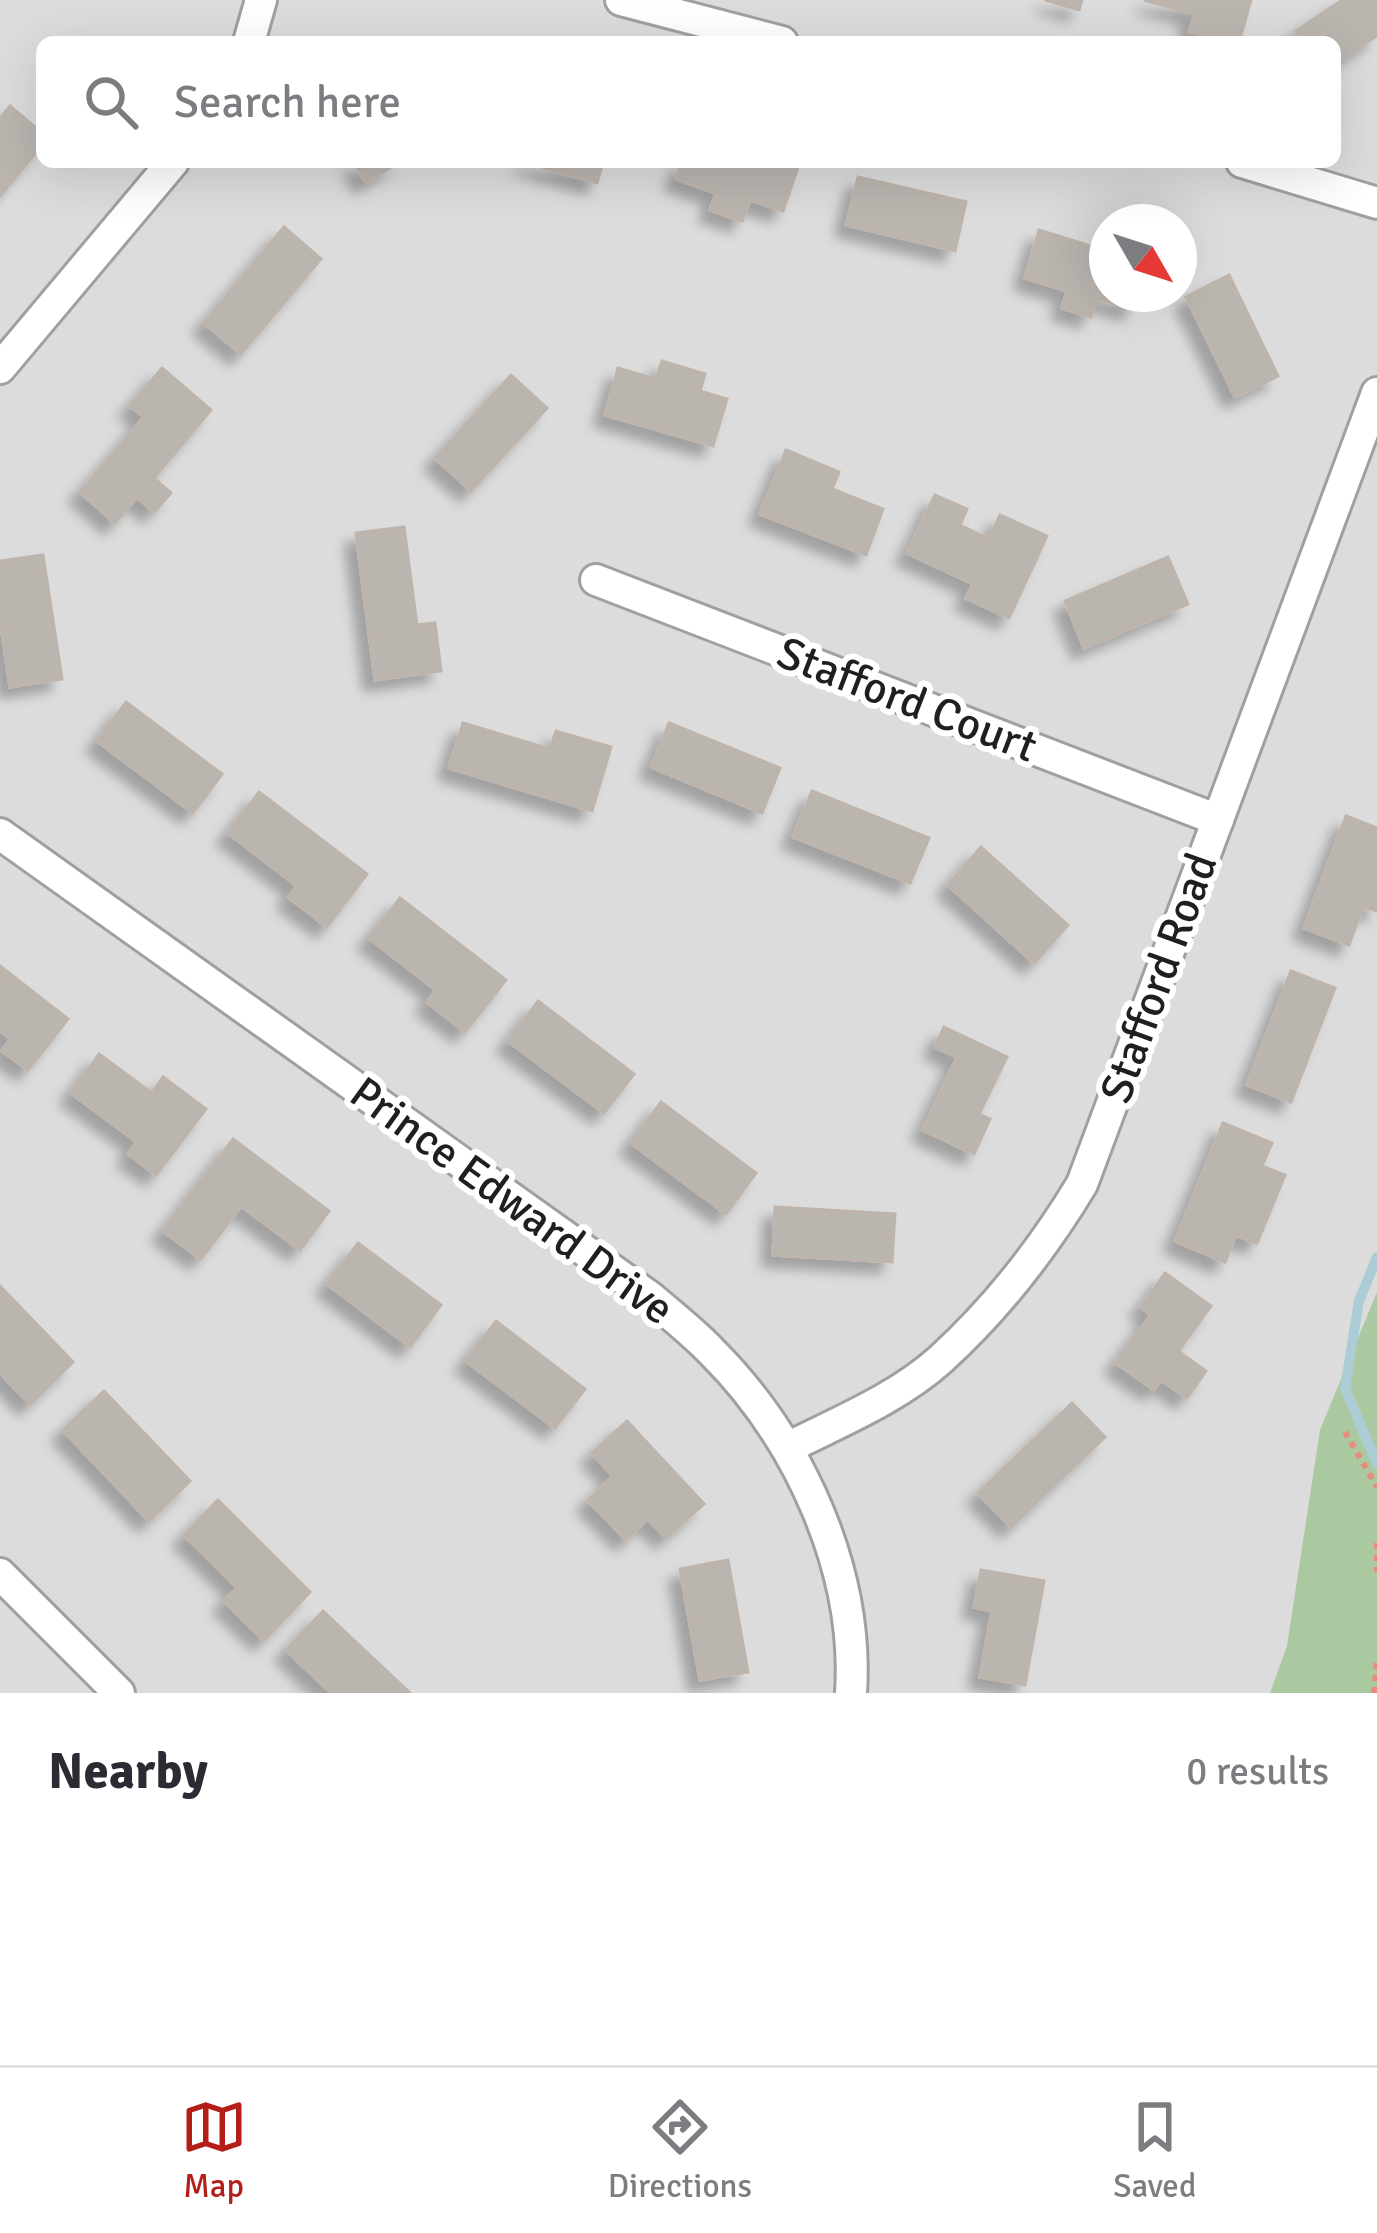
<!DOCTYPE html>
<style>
:root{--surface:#fff;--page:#f2f2f3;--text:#2b2b33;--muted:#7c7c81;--line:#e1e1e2;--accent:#b51d19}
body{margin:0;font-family:Signika,sans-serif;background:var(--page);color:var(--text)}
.compass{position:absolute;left:1089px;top:204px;width:108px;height:108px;border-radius:50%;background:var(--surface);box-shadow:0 12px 48px #0002;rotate:129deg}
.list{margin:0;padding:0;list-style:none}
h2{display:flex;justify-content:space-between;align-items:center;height:156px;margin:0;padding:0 48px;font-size:51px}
h2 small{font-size:39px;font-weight:400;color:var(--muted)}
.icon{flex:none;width:66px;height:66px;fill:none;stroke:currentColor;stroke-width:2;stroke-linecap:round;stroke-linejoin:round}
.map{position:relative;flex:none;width:1377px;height:1693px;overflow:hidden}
.search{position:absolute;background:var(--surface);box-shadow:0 12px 48px #0002;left:36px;right:36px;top:36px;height:132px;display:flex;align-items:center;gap:30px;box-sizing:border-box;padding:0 42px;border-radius:18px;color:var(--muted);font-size:45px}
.sheet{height:372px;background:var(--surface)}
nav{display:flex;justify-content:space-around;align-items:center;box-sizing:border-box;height:168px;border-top:3px solid var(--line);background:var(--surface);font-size:33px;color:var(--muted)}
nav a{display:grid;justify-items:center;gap:6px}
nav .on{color:var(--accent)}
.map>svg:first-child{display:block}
</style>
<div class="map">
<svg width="1377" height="1693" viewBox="0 0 1377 1693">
<defs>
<filter id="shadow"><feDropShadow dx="-11" dy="11" stdDeviation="6" flood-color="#0004"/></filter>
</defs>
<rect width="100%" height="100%" fill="#eeece6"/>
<path fill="#dddcdc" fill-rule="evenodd" d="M0 0H1377V1693H0ZM42 42H1335V162H42ZM1107 222H1179V294H1107Z"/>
<path fill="#abc9a0" d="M1377 1292V1693H1270L1287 1646 1320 1430Z"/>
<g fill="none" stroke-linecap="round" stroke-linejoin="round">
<path stroke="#acccd6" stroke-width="10" d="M1377 1257 1359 1301 1345 1388 1377 1464"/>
</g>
<g fill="#bbb5b0" stroke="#beb4ab" stroke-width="3" filter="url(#shadow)">
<path d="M1045 0H1082L1079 10Z"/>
<path d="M1144 0H1251L1239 42 1189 32 1195 14Z"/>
<path d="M1342 0H1377V36L1335 63V42H1303L1296 31Z"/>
<path d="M10 106 42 133V145L0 196V118Z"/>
<path d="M354 162H400L366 182Z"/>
<path d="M523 162H603L597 183Z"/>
<path d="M682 162H783L798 167 783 211 750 200 742 221 710 210 716 193 676 179Z"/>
<path d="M858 177 966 202 955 251 846 225Z"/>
<path d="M284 227 321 259 241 354 204 323Z"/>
<path d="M1039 230 1107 251V294H1138L1133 309 1097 298 1091 317 1062 308 1067 291 1025 278Z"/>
<path d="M1229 275 1278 376 1235 397 1186 297Z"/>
<path d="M662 361 705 374 700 391 727 399 713 446 605 415 618 368 656 379Z"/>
<path d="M162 368 211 410 154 478 171 493 154 512 137 497 115 523 80 492 144 417 130 406Z"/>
<path d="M511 375 547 408 471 491 435 458Z"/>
<path d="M786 450 839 472 832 489 883 509 866 555 760 514Z"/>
<path d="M935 495 967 509 960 525 989 539 1000 515 1047 536 1009 618 966 598 973 584 907 553Z"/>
<path d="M404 527 417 625 435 623 441 671 375 680 356 533Z"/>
<path d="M43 555 62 679 10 687 0 620V561Z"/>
<path d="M1168 557 1188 604 1084 648 1065 601Z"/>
<path d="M126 702 222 774 193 813 97 741Z"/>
<path d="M463 723 550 749 556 731 611 747 592 811 449 768Z"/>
<path d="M669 723 780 768 762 813 651 767Z"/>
<path d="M812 791 929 838 910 883 793 837Z"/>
<path d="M259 792 367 874 327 927 288 897 297 886 228 833Z"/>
<path d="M1346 816 1377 828V911L1363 906 1349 945 1304 928Z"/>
<path d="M981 847 1068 925 1034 963 948 885Z"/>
<path d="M400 898 506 980 465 1032 427 1002 436 990 369 938Z"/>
<path d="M0 966 68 1019 28 1070 2 1051 11 1039 0 1031Z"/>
<path d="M1291 971 1335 988 1291 1102 1247 1085Z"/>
<path d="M538 1001 634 1074 604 1113 508 1041Z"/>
<path d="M944 1027 1007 1057 979 1114 990 1119 974 1154 923 1130 957 1057 935 1047Z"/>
<path d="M99 1054 152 1093 163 1077 206 1109 156 1175 128 1154 137 1142 71 1093Z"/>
<path d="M661 1102 756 1173 726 1214 631 1143Z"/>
<path d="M1223 1123 1272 1143 1262 1166 1285 1175 1257 1243 1236 1235 1225 1262 1175 1241Z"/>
<path d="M233 1139 329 1211 300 1250 241 1206 201 1259 163 1231Z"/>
<path d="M775 1207 895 1214 892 1262 773 1255Z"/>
<path d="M358 1243 441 1305 410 1347 327 1284Z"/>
<path d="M1165 1273 1211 1306 1178 1351 1206 1371 1187 1398 1161 1380 1154 1390 1116 1363 1151 1315 1141 1307Z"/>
<path d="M0 1286 73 1362 30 1404 0 1373Z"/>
<path d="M496 1321 585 1389 555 1428 466 1361Z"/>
<path d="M104 1391 190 1481 149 1521 63 1430Z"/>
<path d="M1072 1403 1105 1437 1011 1527 978 1493Z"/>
<path d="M627 1421 704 1504 666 1538 648 1519 626 1540 588 1500 613 1476 592 1453Z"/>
<path d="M218 1500 310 1592 264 1640 224 1601 237 1588 184 1535Z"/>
<path d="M728 1560 748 1672 700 1680 680 1569Z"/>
<path d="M981 1570 1044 1581 1025 1685 980 1677 992 1611 974 1607Z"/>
<path d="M323 1611 410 1693H331L286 1650Z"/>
</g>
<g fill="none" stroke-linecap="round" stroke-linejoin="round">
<g stroke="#a0a0a0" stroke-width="36">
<g id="minor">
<path d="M621 0 782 42"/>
<path d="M249 42 261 0"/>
<path d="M1242 162 1377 203"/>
<path d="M0 368 173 162"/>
<path d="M596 580 1218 820"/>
<path d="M0 834 650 1297C671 1315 693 1332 712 1352 799 1439 859 1570 851 1693"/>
<path d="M787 1448C839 1422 898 1398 941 1359 997 1308 1044 1247 1082 1184L1377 393"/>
<path d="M0 1574 119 1693"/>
</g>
</g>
<g stroke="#e88b7d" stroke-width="6" stroke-dasharray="6 6" stroke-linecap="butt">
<path d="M1345 1432 1377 1487"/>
<path d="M1377 1543V1572"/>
<path d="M1374 1693 1377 1662"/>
</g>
<use href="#minor" stroke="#fff" stroke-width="30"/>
</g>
<g text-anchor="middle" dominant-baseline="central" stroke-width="12" stroke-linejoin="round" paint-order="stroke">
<g font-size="45" fill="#1f1f1f" stroke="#fff">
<text transform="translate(907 700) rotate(21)">Stafford Court</text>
<text transform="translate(1159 978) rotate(-70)">Stafford Road</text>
<text transform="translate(512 1201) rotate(36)">Prince Edward Drive</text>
</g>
</g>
</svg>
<svg class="compass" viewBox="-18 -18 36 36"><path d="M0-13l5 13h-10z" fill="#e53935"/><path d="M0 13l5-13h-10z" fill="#7c7c81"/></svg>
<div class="search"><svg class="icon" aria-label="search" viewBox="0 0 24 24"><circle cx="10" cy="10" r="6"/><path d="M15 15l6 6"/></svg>Search here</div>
</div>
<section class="sheet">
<h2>Nearby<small>0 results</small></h2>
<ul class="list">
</ul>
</section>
<nav>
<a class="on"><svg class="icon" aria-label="map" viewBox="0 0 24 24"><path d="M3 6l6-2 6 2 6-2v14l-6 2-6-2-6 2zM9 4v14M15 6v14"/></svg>Map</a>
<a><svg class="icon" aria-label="directions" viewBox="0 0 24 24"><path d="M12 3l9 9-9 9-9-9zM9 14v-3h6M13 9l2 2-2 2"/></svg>Directions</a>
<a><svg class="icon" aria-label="saved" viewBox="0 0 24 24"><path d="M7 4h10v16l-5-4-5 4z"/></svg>Saved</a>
</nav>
